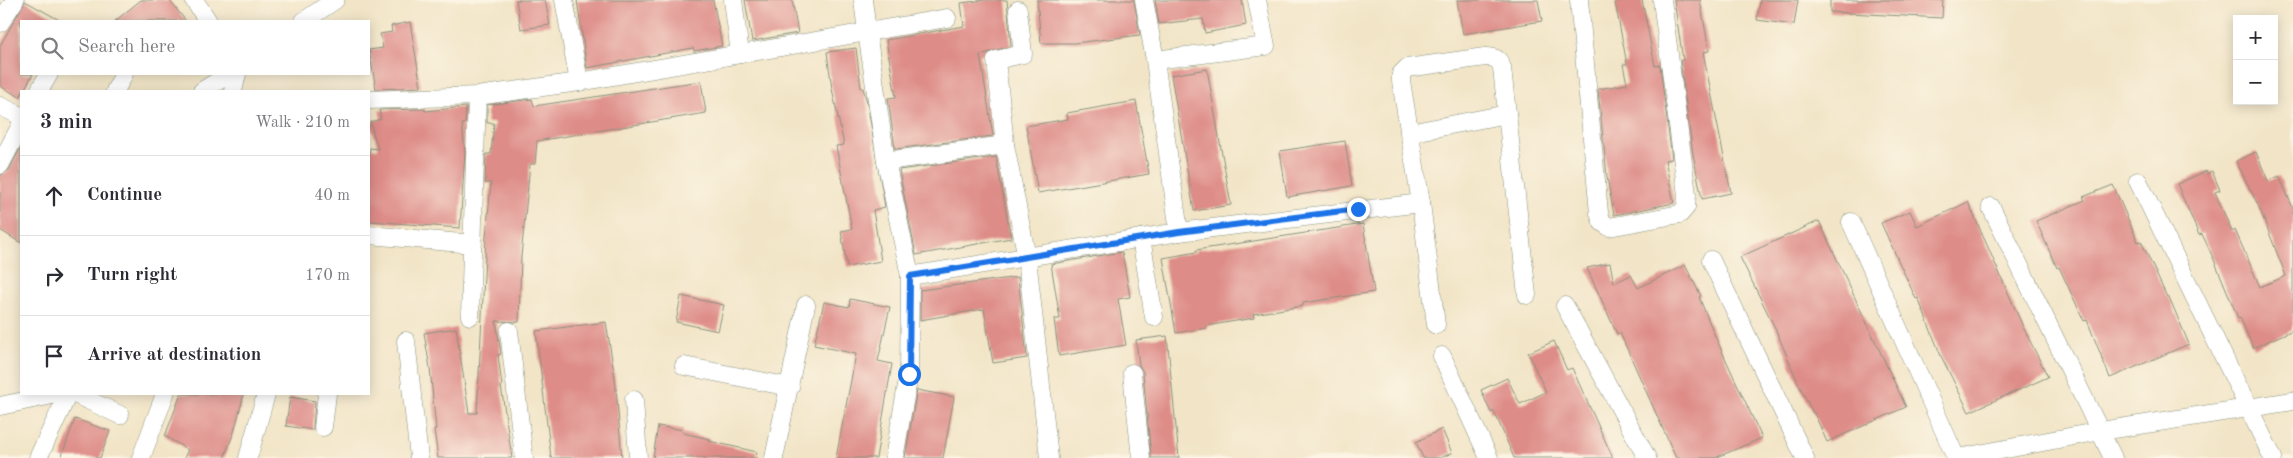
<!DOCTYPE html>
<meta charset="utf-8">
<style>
:root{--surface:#fff;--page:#f2f2f3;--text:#2b2b33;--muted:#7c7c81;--line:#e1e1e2}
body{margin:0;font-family:"Old Standard TT",serif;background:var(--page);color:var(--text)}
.controls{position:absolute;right:15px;top:15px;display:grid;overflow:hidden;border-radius:0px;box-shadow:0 2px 12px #0003}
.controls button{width:45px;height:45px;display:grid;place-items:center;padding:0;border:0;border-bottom:1px solid var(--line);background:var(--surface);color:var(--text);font:25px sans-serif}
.stop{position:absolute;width:15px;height:15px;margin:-11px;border:4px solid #1a73e8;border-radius:50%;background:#fff}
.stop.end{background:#1a73e8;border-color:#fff;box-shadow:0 1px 5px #0008}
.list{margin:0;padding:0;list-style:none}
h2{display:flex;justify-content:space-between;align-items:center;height:65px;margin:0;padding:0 20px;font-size:21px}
h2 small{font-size:16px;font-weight:400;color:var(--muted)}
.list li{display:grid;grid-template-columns:32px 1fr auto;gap:15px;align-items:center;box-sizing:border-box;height:80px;padding:0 20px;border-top:1px solid var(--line)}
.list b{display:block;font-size:19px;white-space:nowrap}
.list em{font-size:16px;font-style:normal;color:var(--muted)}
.icon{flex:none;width:28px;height:28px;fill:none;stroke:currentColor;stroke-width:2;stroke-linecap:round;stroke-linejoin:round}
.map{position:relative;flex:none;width:2293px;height:458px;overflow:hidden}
.search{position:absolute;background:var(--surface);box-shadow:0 2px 12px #0003;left:20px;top:20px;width:350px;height:55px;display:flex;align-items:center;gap:12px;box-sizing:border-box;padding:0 18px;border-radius:0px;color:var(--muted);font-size:19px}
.panel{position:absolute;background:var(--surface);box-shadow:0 2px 12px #0003;left:20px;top:90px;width:350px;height:305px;border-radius:0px}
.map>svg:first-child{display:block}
</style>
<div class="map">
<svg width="2293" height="458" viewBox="0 0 2293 458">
<rect width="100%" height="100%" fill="#fcf5e5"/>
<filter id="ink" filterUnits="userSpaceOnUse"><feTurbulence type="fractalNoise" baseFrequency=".02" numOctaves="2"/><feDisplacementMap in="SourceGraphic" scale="10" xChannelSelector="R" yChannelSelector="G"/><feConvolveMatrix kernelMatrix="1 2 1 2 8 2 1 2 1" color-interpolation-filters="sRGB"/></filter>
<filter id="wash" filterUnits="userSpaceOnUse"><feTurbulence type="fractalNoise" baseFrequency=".0096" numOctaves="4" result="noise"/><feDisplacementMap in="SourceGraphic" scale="20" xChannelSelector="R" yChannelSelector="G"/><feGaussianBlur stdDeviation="1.12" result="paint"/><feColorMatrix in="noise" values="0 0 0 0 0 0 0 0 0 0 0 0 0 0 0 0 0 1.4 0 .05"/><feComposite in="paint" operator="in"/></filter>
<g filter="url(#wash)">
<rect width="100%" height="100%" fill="#f2e5c7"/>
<g id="blocks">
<g fill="#de8c88">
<path d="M141 0H169L186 21H115Z"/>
<path d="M516 0H545L550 25 521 29Z"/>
<path d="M577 0H713L722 46 694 51 693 48 587 68Z"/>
<path d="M745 0H792L798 33 752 41Z"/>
<path d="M985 0H1007L1011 46 980 55 993 136 895 149 888 98 896 97 886 40 964 26 961 3Z"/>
<path d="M1037 0H1134L1140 35 1075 43H1041Z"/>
<path d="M1155 0H1242L1246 25 1205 33 1203 19 1159 24Z"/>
<path d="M1457 0H1538L1542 21 1463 34Z"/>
<path d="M1626 0H1642L1655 66 1660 65 1672 159 1665 160 1674 203 1614 215 1607 177 1598 89 1627 84 1623 64H1627L1615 2Z"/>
<path d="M1674 0H1700L1709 51 1703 52 1731 193 1702 199 1693 154 1680 61 1683 60Z"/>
<path d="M1760 0H1798L1794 25 1757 20Z"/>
<path d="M1830 0H1943L1942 18 1830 12Z"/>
<path d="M25 1 61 21H21V74H33L20 97 0 86V46Z"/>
<path d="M410 22 421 87 376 89 369 50 383 48 380 34 392 32 391 26Z"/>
<path d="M856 48 861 88H863L867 102 885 207 873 210 881 261 847 267 841 231 852 229 836 146 844 145 832 89 827 52Z"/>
<path d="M1207 69 1231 205 1194 211 1171 75Z"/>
<path d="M701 81 706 113 537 141 535 164H530L521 257 519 322 496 321 501 354 498 355 502 386H501L512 458H438L434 429H436L430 368 424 333 456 328 469 413H477L486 237 491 183H485L486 154H491L494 123H487V105L532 99 534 106Z"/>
<path d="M1136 101 1149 174 1038 193 1026 126 1068 119 1067 113Z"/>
<path d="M466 107 465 124H462L465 152 460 228 369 221V156L370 148 378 149 370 122 381 119 379 110 425 109V111Z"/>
<path d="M1345 141 1352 186 1287 197 1280 151Z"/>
<path d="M21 147V243L0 230V176L9 170Z"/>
<path d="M2256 152 2268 181 2279 176 2293 208V330L2253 348 2240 317 2238 318 2215 262 2202 234 2199 235 2177 184 2206 171 2207 174 2212 171 2220 190 2215 192 2232 232 2235 230 2260 287 2286 276 2259 207 2236 161Z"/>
<path d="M996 157 1011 238 916 255 899 170Z"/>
<path d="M2113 185 2138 242 2141 241 2167 297H2169L2189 344 2110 378 2087 320 2084 321 2059 267 2057 268 2036 221 2085 200 2083 197Z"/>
<path d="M1968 202 2024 329 2048 377 1969 412 1941 356 1918 298 1916 299 1881 223 1910 211 1917 226Z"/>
<path d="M1819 221 1906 407 1827 442 1814 413H1813L1799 385 1776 330 1740 257Z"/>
<path d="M1363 224 1374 292 1303 303V306L1253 314 1254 318 1206 326 1207 328 1176 333 1163 258 1197 252 1196 250Z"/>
<path d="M1122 252 1130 297 1118 299 1126 345 1059 356 1054 319H1060L1051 264Z"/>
<path d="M1610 263 1614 283 1631 275 1638 288 1685 265 1701 296 1699 297 1715 336 1762 438 1715 458H1676L1620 333 1617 334 1587 268Z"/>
<path d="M1018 277 1027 358 993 363 984 309 920 320V290Z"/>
<path d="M681 296 724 305 718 331 676 322Z"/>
<path d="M850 299 890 307 878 361 892 364 876 458H836L856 354 814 345 824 302 849 307Z"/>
<path d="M606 322 615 378 622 458H551L536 331Z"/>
<path d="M1167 336 1179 458H1151L1143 372 1139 365 1136 340Z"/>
<path d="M1554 341 1567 370 1572 368 1613 458H1514L1494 411 1491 413 1481 390 1507 378 1520 404 1546 392 1528 353Z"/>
<path d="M917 390 954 397 943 458H905Z"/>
<path d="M181 394H244L234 432 224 458H184L188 450 165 436Z"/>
<path d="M290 397 315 401 313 430 286 426Z"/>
<path d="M75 419 110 431 100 458H61Z"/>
<path d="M658 426 683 430V433L710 439 709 441 757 452 756 458H653Z"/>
<path d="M1442 429 1452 453 1440 458H1423L1416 442Z"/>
</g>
</g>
</g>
<g filter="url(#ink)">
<use href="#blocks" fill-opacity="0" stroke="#88917e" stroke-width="1"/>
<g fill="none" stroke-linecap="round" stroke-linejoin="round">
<g stroke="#88917e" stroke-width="19">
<g id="minor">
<path d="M194 0 208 21"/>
<path d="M564 0 579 82"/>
<path d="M733 0 740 54"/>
<path d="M1144 0 1155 60 1179 232"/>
<path d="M1579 0 1599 213 1602 222 1609 227 1680 214 1686 207 1687 195 1662 0"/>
<path d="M1018 10 1023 54 996 60 1005 145 1027 258 1049 458"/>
<path d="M304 21 335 0"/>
<path d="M0 23 15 0"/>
<path d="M1155 60 1266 46 1257 0"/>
<path d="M39 91 49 74"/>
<path d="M115 91 124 74"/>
<path d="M202 91 229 74"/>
<path d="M233 91 237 74"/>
<path d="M369 100 477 96 579 82 867 32 863 0"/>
<path d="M0 106 21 116"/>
<path d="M1409 133 1507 114"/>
<path d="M886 161 1005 145"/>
<path d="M0 165 21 125"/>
<path d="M2138 181 2273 458"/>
<path d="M1991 207 2113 458"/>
<path d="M1851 222 1956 458"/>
<path d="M369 235 473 244"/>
<path d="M1141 238 1154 317"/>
<path d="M1711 260 1805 458"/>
<path d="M910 276 1179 232 1421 203"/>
<path d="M1565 306 1647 458"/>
<path d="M470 316 477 96"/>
<path d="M1436 325 1421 203 1401 81V74L1407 68 1485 57C1496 58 1499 58 1502 68L1527 295"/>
<path d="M509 331 524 458"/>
<path d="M406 341 419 458"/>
<path d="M1442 356 1489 458"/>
<path d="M684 366 790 387"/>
<path d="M1132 373 1141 458"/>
<path d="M75 394 120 415"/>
<path d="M634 400 638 458"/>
<path d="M0 406 57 394"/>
<path d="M323 427 327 394"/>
<path d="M38 458 68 394"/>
<path d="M141 458 165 394"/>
<path d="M248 458 266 394"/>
<path d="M774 458 806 305"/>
<path d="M894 458 909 374 910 276 886 161 867 32 947 18"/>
<path d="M1958 458 2101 431 2293 401"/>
</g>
</g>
<use href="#minor" stroke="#fff" stroke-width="18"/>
</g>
</g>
<g fill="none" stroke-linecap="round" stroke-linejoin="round" filter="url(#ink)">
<path stroke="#1a73e8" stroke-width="6" d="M909 374 910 276 1179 232 1358 209"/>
</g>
</svg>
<div class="controls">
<button>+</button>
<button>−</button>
</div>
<div class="stop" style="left:909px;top:374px"></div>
<div class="stop end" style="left:1358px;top:209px"></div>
<div class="search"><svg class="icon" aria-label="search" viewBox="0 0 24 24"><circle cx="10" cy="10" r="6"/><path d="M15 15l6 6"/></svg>Search here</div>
<section class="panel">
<h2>3 min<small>Walk · 210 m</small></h2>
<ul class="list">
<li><svg class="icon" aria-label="ahead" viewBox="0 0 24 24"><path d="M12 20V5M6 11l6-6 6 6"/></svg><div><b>Continue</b></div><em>40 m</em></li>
<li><svg class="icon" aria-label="right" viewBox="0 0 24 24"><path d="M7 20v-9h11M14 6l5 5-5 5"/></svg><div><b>Turn right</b></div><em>170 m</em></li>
<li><svg class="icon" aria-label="arrive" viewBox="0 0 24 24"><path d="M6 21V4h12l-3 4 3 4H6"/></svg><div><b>Arrive at destination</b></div></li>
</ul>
</section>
</div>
